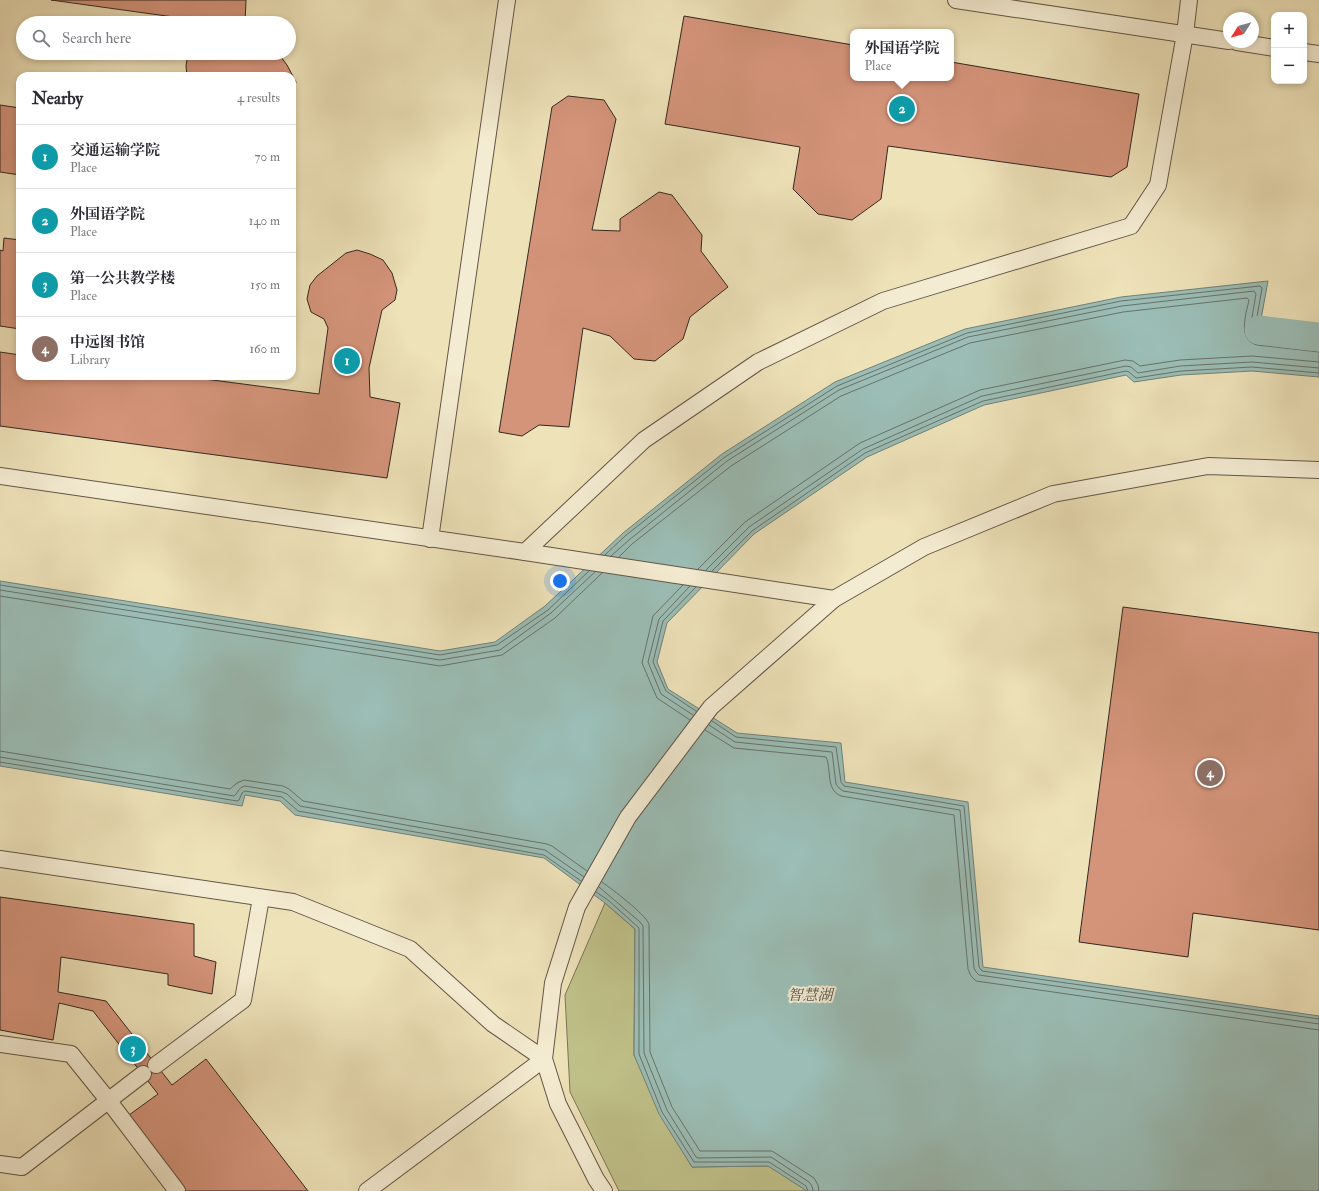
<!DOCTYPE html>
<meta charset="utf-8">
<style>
:root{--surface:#fff;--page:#f2f2f3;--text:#2b2b33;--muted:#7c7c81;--line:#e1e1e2;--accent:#db2777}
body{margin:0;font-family:"IM FELL Double Pica","Noto Serif SC",serif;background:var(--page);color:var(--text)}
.controls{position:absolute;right:12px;top:12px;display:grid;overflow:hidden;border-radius:8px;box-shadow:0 2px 6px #0003}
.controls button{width:36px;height:36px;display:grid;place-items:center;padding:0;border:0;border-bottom:1px solid var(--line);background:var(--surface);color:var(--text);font:20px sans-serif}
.compass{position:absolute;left:1223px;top:12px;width:36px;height:36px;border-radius:50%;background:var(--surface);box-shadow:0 2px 6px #0003;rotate:233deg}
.you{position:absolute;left:560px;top:581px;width:14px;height:14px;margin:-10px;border:3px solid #fff;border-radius:50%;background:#1a73e8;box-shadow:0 0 0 6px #1a73e833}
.badge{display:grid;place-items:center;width:26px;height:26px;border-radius:50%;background:var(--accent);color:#fff;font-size:13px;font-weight:700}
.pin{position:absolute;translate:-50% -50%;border:2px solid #fff;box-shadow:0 1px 4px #0006}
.popup{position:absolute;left:850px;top:29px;width:104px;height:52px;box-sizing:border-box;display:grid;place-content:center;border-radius:8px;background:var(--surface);filter:drop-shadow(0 1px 3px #0005);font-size:13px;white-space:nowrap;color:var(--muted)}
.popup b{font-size:15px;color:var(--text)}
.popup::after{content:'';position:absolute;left:50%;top:100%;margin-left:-8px;border:8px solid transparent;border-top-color:var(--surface)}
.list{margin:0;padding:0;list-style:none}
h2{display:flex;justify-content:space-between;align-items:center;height:52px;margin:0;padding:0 16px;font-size:17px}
h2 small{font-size:13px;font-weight:400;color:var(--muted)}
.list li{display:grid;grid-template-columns:26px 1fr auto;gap:12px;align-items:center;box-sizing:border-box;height:64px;padding:0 16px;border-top:1px solid var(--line)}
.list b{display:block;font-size:15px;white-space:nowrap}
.list p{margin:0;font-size:13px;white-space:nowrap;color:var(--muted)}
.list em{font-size:13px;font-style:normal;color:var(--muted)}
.icon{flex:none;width:22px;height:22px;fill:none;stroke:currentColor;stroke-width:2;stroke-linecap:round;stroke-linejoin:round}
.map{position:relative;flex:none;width:1319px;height:1191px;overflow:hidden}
.search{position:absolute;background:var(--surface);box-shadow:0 2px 6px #0003;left:16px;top:16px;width:280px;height:44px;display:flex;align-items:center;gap:10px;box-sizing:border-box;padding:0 14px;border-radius:22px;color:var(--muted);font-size:15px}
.panel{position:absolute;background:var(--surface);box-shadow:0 2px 6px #0003;left:16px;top:72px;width:280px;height:308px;border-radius:12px}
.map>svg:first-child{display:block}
</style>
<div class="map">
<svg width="1319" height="1191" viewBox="0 0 1319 1191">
<rect width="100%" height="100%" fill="#eee2b9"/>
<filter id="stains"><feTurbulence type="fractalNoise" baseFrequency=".005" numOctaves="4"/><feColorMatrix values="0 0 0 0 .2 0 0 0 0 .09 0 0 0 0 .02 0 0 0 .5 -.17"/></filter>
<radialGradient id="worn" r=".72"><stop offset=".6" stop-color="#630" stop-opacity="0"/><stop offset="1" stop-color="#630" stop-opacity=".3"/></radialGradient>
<path fill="#c0c18a" stroke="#7a7456" d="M605 903 635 929 634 1055 692 1167 769 1166 807 1191H619L570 1092 565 995Z"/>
<path fill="#9bbdb5" stroke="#71817a" d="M1268 281 1259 330 1319 337V377L1252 371 1181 375 1134 382 1126 375 984 405 867 457 754 534 667 623 657 662 668 689 737 733 841 743 845 782 968 802 983 967 1319 1016V1191H807L768 1166 692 1167 659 1114 634 1055 635 929 605 903 544 858 295 815 280 801 245 795 242 806 0 766V581L440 651 495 642 545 606 623 533 722 454 835 382 965 329 1121 297Z"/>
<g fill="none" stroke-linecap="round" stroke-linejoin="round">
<g stroke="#67726b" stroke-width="1">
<path d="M605 555 625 536 725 457 837 386 967 333 1121 301 1260 286 1262 288 1255 328 1257 333 1319 341"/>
<path d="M611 556 629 540 727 461 839 390 968 337 1122 306 1254 291 1256 294 1250 329 1253 336 1258 339 1319 346"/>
<path d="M619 557 632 544 731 466 841 396 970 343 1123 312 1247 298 1249 300C1246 315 1237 339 1257 345L1319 352"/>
<path d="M698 569 745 522 860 443 980 390 1125 360 1133 361 1140 366 1180 360 1252 356 1319 362"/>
<path d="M706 570 749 527 863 449 982 396 1126 366 1131 367 1138 373 1180 366 1252 362 1319 368"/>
<path d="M712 571 752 531 865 453 983 401 1126 371 1129 372 1136 378 1181 371 1252 367 1319 373"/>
<path d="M0 585 440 655 497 645 548 610 589 571"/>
<path d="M683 585 653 616 642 663 657 698 690 720"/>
<path d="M690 586 659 619 648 662 661 694 693 715"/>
<path d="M696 587 663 621 653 662 666 691 696 711"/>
<path d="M0 590 440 660 500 650 551 613 595 572"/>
<path d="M0 596 440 666 502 655 555 618 602 573"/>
<path d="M712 721 736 737 836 747 841 782 844 786 964 806 979 967 982 971 1319 1019"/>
<path d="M709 725 735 742 832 752 836 784 839 788 843 791 960 810 974 968 976 972 979 975 1319 1024"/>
<path d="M705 730 734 748 826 757C832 770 825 789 841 796L954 815 968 969 971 976 976 981 1319 1030"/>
<path d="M0 751 230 789 237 783 244 780 283 786 289 789 303 801 547 844 552 846 587 871"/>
<path d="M0 757 234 796C238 794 237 788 245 786L282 792 287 794 300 806 545 850 584 877"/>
<path d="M0 762 237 801 239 800 242 793 245 791 282 797 298 811 544 855 581 881"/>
<path d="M602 882C613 890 644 913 649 924L650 1052 672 1107 700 1151H772L814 1178 818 1185 819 1191"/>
<path d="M599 887 640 922 643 926 644 1053 667 1110 696 1157 698 1158 771 1157 809 1182 812 1186 813 1191"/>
<path d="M596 892 608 900 639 928V1054L662 1112 694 1162H769L806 1186 808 1191"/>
</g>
<path stroke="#9bbdb5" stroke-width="29" d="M1259 330 1319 337"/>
</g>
<g fill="#d4947a" stroke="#332721">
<path d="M51 0H246L245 23H217Z"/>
<path d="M684 16 853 45V78H951V62L1139 94 1127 167 1111 177 888 146 881 199 852 220 818 214 793 189 800 147 665 124Z"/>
<path d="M188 53H278L287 65 296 82 292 96V76H187L186 66Z"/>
<path d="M568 96 604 100 616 119 592 230 620 231V219L659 192 672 195 702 235 701 251 728 287 690 317 683 339 655 361 634 359 610 336 583 328 569 427 539 425 522 436 499 432 552 107Z"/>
<path d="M0 105 20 108V175L0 172Z"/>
<path d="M4 238 20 240V329L0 326V250L3 251Z"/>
<path d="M357 250 370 254 383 260 392 273 397 290 395 300 382 310 369 368 370 397 400 403 387 478 0 426V352L20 355V376H182L319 394 328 328 324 319 311 312 307 299 310 285 317 276 346 253Z"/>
<path d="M1123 607 1319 633V930L1193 913 1188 957 1079 942Z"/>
<path d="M0 897 194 924V956L216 962 212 994 168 985V974L61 957 58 992 106 1001 172 1085 206 1059 308 1191H186L129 1115 158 1094 93 1011 59 1003 53 1040 0 1030Z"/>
</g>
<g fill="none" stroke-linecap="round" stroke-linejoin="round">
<g stroke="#625647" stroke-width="18">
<g id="service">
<path d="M956 0 1229 41"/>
<path d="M1237 42 1274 48"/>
<path d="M1304 52 1319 54"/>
<path d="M0 476 525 552 834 599"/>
<path d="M430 539 507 0"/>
<path d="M525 552 644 440 758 362 883 301 1131 226 1158 185 1185 34 1189 0"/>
<path d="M0 859 293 902 410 949 493 1024 544 1059 367 1191"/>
<path d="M0 1044 71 1054 108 1100 177 1191"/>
<path d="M156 1065 243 1000 261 898"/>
<path d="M0 1164 22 1167 143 1074"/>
<path d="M604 1191 596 1179 558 1104 544 1059 553 983 577 907 628 817 711 707 834 599 924 547 1053 494 1208 466 1319 470"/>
</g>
</g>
<use href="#service" stroke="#f4ecd2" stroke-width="16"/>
</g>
<g text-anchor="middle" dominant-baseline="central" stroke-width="4" stroke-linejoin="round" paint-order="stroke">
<g font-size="15" font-style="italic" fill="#52544d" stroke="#f4ecd2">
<text x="810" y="995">智慧湖</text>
</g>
</g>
<rect width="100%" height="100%" filter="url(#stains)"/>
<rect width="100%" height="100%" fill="url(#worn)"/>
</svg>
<div class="controls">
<button>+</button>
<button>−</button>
</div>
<svg class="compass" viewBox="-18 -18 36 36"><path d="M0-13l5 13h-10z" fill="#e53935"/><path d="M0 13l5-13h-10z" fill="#7c7c81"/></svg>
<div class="you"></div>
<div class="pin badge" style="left:347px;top:361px;background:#0f9aa8">1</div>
<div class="pin badge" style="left:902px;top:109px;background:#0f9aa8">2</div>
<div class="popup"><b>外国语学院</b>Place</div>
<div class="pin badge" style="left:133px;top:1049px;background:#0f9aa8">3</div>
<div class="pin badge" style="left:1210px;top:773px;background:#8d6e63">4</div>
<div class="search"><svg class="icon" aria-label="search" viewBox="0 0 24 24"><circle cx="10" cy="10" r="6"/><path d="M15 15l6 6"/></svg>Search here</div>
<section class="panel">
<h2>Nearby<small>4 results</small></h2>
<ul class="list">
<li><span class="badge" style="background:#0f9aa8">1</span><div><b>交通运输学院</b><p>Place</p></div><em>70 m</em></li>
<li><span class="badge" style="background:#0f9aa8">2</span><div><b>外国语学院</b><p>Place</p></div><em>140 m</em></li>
<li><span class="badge" style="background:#0f9aa8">3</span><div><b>第一公共教学楼</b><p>Place</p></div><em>150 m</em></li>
<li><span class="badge" style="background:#8d6e63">4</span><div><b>中远图书馆</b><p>Library</p></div><em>160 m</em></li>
</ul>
</section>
</div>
